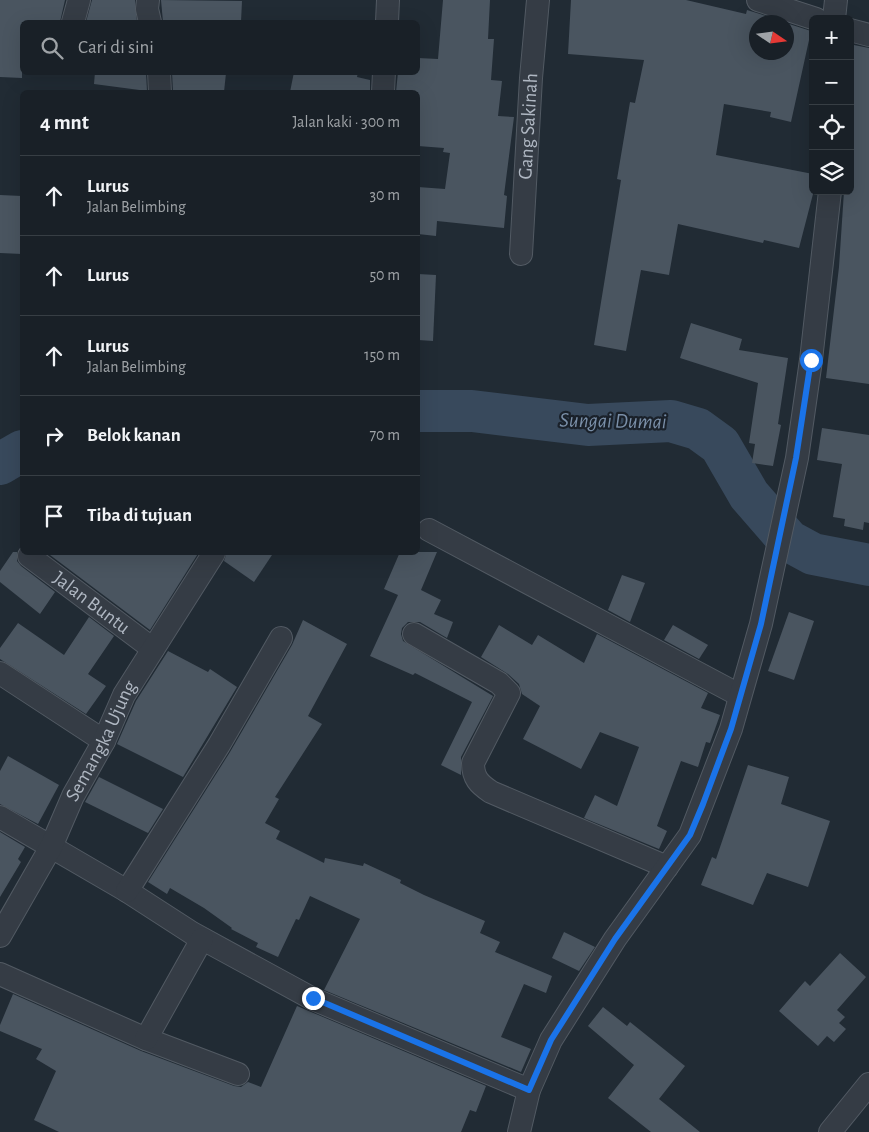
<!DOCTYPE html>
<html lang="id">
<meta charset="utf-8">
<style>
:root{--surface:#192027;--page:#22282f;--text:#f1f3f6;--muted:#9fa3a7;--line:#373e44}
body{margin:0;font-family:"Alegreya Sans",sans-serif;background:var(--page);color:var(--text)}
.controls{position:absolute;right:15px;top:15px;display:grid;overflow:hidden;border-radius:8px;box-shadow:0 5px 20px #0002}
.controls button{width:45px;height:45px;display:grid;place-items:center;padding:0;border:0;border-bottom:1px solid var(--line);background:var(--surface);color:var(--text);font:25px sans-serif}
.compass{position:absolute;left:749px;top:15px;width:45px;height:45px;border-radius:50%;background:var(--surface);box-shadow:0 5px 20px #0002;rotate:103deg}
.stop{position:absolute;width:15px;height:15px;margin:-11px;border:4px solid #1a73e8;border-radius:50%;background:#fff}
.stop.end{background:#1a73e8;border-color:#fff;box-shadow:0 1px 5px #0008}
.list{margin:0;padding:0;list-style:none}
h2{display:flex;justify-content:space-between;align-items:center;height:65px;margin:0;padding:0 20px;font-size:21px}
h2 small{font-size:16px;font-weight:400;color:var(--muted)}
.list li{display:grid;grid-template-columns:32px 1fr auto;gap:15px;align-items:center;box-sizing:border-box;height:80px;padding:0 20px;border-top:1px solid var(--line)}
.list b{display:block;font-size:19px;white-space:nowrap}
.list p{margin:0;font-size:16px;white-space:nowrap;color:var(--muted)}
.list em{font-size:16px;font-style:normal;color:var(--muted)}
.icon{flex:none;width:28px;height:28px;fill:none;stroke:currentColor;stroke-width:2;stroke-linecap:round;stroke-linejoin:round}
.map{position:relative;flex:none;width:869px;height:1132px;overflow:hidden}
.search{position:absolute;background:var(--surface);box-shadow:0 5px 20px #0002;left:20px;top:20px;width:400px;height:55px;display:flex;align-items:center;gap:12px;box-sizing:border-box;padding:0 18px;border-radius:8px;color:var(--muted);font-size:19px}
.panel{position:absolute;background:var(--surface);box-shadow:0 5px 20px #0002;left:20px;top:90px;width:400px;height:465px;border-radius:8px}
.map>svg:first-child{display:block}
</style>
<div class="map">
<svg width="869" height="1132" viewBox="0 0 869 1132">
<rect width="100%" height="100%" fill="#212b34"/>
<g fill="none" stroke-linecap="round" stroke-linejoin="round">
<g stroke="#38495c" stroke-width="42">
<path d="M418 411H472L588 425 671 421 698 429 720 445 749 495 789 541 813 554 869 565"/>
<path d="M0 464 22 451"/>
</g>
</g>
<g fill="#4a5560">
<path d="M0 0H65L60 22H22V78L0 77Z"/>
<path d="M92 0H135L137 22H86Z"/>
<path d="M161 0 242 1 241 22H163Z"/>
<path d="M443 0H490L488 39H494L491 80 502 81 498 116 514 117 504 195 507 196 504 228 437 221 436 236 418 234V187L445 189 450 153 443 152 444 148 418 146V92H396L398 72H418V58L438 59Z"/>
<path d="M571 0H686L746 14 747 10 785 22H756V52H786V23L811 31 791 122 770 117 771 112 724 104 716 155 813 174V194L799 248 764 240 763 243 678 224 669 275 641 270 626 351 594 345 621 180 617 179 630 102 635 103 644 60 568 54Z"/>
<path d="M854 45 869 48V384L826 378 839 267 844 191H850L852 108 850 107V65Z"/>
<path d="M95 72H146L147 91 94 84Z"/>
<path d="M172 72 226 73 224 92H173Z"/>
<path d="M294 72H358L357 77 370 80V92H290Z"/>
<path d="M0 195 22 196V254L0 253Z"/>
<path d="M418 274 436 275 433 341 418 340Z"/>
<path d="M691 323 742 339 739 350 788 358 778 424 781 425 773 466 752 463 755 444 749 443 758 383 680 358Z"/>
<path d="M822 428 869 435V523L864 522 863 530 844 526 845 519 833 517 842 464 817 460Z"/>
<path d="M13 552H17V561L21 566 55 592 40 614 0 582V571Z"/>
<path d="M46 552H199L150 630Z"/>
<path d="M227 552H274L254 582 224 561Z"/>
<path d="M400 552H437L421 590 441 600 434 614 453 622 447 638 420 622H408L402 628 401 634 403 641 493 696 461 757V775L441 765 472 702 415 673 413 675 370 656 398 595 384 589Z"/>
<path d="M622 575 645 583 630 622 608 610Z"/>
<path d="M789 612 814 621 794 680 768 671Z"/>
<path d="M89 617 114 636 88 674 106 686 86 714 0 659V648L18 623 64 655Z"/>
<path d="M303 620 347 644 308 716 322 724 275 797 279 799 265 823 280 831 276 839 324 863 325 858 363 866 364 863 401 880 400 883 424 895 485 921 480 933 500 942 495 952 552 976 546 993 524 984 501 1037 531 1049 521 1072 324 990 360 919 310 896 299 920 296 919 278 957 256 947 258 943 231 929 232 928 204 908 170 888 167 894 148 882 230 752 292 645Z"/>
<path d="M499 625 532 645 538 635 584 663 597 634 708 693 701 708 720 715 710 743 706 742 698 767 681 761 657 826 667 831 659 849 584 818 595 795 617 806 639 747 600 732 581 769 523 739 540 706 522 694 519 684 508 674 481 657Z"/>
<path d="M673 625 708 645 699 659 664 640Z"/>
<path d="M168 651 208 672 210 669 237 687 183 777 117 744 136 701Z"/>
<path d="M8 756 59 785 38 824 0 804V771Z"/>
<path d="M748 765 789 777 781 804 830 821 808 887 767 873 753 905 701 885 712 857 716 859Z"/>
<path d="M99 777 163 809 148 833 85 802Z"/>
<path d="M0 832 25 847 18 859 21 862 0 897Z"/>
<path d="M564 932 595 947 579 971 552 958Z"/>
<path d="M840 953 866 977 837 1010 845 1017 839 1023 846 1029 834 1042 827 1036 818 1046 779 1011 805 981 810 986Z"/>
<path d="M13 994 141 1051 234 1086 241 1087 248 1082 261 1087 297 1006 486 1086 476 1112 470 1110 461 1132H59L34 1120 56 1071 36 1059 42 1049 0 1031V1025Z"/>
<path d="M603 1007 627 1026 630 1022 685 1066 659 1099 700 1132H651L608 1098 634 1065 588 1026Z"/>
</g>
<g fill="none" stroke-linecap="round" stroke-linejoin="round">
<g stroke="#525a63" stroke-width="24">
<g id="street">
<path d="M148 0 147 9 150 22"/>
<path d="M758 0 816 19"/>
<path d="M834 19 836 0"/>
<path d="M73 22 79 0"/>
<path d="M387 22 388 0"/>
<path d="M850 30 869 35"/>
<path d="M159 72 160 92"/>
<path d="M383 92 384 72"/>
<path id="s1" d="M521 254 531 78 538 0"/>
<path d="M429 530 739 695"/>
<path id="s2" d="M29 556 153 649"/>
<path d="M414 634 499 683 509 693 473 763C473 778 479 784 491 792L667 867"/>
<path d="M0 673 104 741"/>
<path d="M0 817 127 891 192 933 313 999 529 1090"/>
<path d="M127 891 219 745 281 638"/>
<path id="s3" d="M0 936 51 847 73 796 104 741 124 695 214 553"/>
<path d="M0 974 146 1039 238 1074"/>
<path d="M146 1039 202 939"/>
<path d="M519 1132 529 1090 551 1040 615 939 690 835 731 729 761 624 797 458 811 360 830 191"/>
<path d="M830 1132 869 1084"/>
</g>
</g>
<use href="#street" stroke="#353c45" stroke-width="22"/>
</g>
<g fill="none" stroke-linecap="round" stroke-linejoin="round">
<path stroke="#1a73e8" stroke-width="6" d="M313 998 529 1090 551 1040 615 939 690 835 703 804 731 729 761 624 796 458 811 360"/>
</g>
<g text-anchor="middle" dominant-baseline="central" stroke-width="4.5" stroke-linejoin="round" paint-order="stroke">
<g font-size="20" fill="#afb7c2" stroke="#1a212a">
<text stroke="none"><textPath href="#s1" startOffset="128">Gang Sakinah</textPath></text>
<text stroke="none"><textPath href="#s2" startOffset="78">Jalan Buntu</textPath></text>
<text stroke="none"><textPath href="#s3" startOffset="220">Semangka Ujung</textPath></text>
</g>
<g font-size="21" font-style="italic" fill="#7a8fa8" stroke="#1a212a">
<text transform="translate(613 421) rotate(1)">Sungai Dumai</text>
</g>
</g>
</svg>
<div class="controls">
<button>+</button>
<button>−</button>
<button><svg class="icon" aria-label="locate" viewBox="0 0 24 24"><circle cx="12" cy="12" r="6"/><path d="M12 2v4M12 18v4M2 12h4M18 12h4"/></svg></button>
<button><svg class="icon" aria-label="layers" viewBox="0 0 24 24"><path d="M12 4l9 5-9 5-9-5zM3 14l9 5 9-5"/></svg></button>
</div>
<svg class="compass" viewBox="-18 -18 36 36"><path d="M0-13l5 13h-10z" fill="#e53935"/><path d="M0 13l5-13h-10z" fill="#9fa3a7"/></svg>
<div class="stop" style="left:811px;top:360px"></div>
<div class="stop end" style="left:313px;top:998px"></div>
<div class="search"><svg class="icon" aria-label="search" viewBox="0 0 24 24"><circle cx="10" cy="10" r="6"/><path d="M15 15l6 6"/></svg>Cari di sini</div>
<section class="panel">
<h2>4 mnt<small>Jalan kaki · 300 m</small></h2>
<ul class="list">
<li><svg class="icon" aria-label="ahead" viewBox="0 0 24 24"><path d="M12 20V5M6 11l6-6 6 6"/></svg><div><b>Lurus</b><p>Jalan Belimbing</p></div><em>30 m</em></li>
<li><svg class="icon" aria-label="ahead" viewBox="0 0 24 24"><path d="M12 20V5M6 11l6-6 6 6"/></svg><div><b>Lurus</b></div><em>50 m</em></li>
<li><svg class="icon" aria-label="ahead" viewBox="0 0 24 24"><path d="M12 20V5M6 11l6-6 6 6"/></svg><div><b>Lurus</b><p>Jalan Belimbing</p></div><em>150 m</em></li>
<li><svg class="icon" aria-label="right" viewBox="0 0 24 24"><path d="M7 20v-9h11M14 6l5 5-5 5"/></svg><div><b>Belok kanan</b></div><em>70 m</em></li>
<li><svg class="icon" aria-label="arrive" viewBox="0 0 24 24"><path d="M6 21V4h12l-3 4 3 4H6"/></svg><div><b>Tiba di tujuan</b></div></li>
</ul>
</section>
</div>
